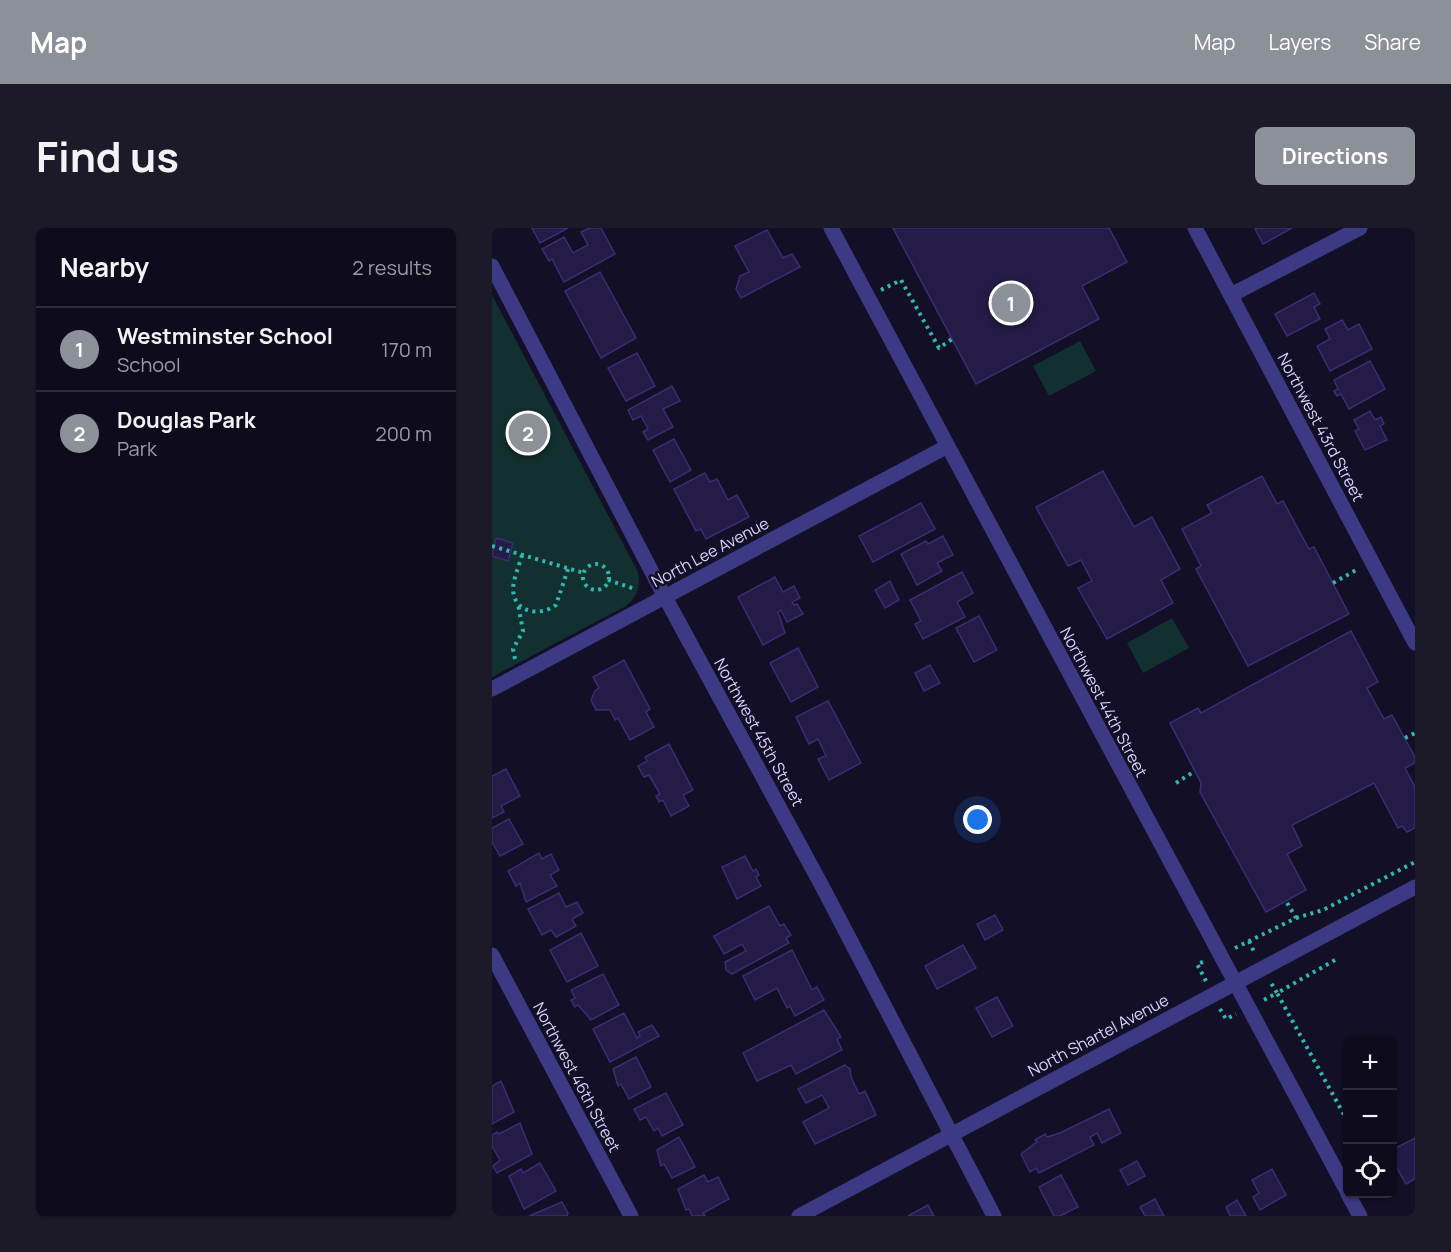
<!DOCTYPE html>
<meta charset="utf-8">
<style>
:root{--surface:#0e0b1c;--page:#1c1929;--text:#f1f3f6;--muted:#9b9ba3;--line:#2e2b3b;--accent:#8c9099}
body{margin:0;font-family:Manrope,sans-serif;background:var(--page);color:var(--text)}
.controls{position:absolute;right:18px;bottom:18px;display:grid;overflow:hidden;border-radius:9px;box-shadow:0 2px 4px #0004}
.controls button{width:54px;height:54px;display:grid;place-items:center;padding:0;border:0;border-bottom:2px solid var(--line);background:var(--surface);color:var(--text);font:30px sans-serif}
.you{position:absolute;left:486px;top:592px;width:21px;height:21px;margin:-15px;border:4px solid #fff;border-radius:50%;background:#1a73e8;box-shadow:0 0 0 9px #1a73e833}
.badge{display:grid;place-items:center;width:39px;height:39px;border-radius:50%;background:var(--accent);color:#fff;font-size:20px;font-weight:700}
.pin{position:absolute;translate:-50% -50%;border:3px solid #fff;box-shadow:0 2px 6px #0006}
.list{margin:0;padding:0;list-style:none}
h2{display:flex;justify-content:space-between;align-items:center;height:78px;margin:0;padding:0 24px;font-size:26px}
h2 small{font-size:20px;font-weight:400;color:var(--muted)}
.list li{display:grid;grid-template-columns:39px 1fr auto;gap:18px;align-items:center;box-sizing:border-box;height:84px;padding:0 24px;border-top:2px solid var(--line)}
.list b{display:block;font-size:22px;white-space:nowrap}
.list p{margin:0;font-size:20px;white-space:nowrap;color:var(--muted)}
.list em{font-size:20px;font-style:normal;color:var(--muted)}
.icon{flex:none;width:33px;height:33px;fill:none;stroke:currentColor;stroke-width:2;stroke-linecap:round;stroke-linejoin:round}
.map{position:relative;flex:none;width:923px;height:988px;overflow:hidden;border-radius:9px}
header{display:flex;align-items:center;gap:36px;box-sizing:border-box;height:84px;padding:0 30px;background:var(--accent);color:#fff}
header strong{font-size:28px}
nav{display:flex;gap:33px;margin-inline-start:auto;font-size:21px}
.intro{display:flex;align-items:center;justify-content:space-between;box-sizing:border-box;height:144px;padding:0 36px}
h1{margin:0;font-size:42px}
.button{padding:15px 27px;border-radius:9px;background:var(--accent);color:#fff;font-size:21px;font-weight:700}
main{display:flex;gap:36px;padding:0 36px}
aside{flex:1;background:var(--surface);border-radius:9px;box-shadow:0 2px 4px #0004}
.map>svg:first-child{display:block}
</style>
<header>
<strong>Map</strong>
<nav><a>Map</a><a>Layers</a><a>Share</a></nav>
</header>
<div class="intro"><h1>Find us</h1><a class="button">Directions</a></div>
<main>
<aside>
<h2>Nearby<small>2 results</small></h2>
<ul class="list">
<li><span class="badge">1</span><div><b>Westminster School</b><p>School</p></div><em>170 m</em></li>
<li><span class="badge">2</span><div><b>Douglas Park</b><p>Park</p></div><em>200 m</em></li>
</ul>
</aside>
<div class="map">
<svg width="923" height="988" viewBox="0 0 923 988">
<rect width="100%" height="100%" fill="#130f26"/>
<g fill="#12302f">
<path d="M0 67 145 342C150 357 146 368 134 378L0 449Z"/>
<path d="M588 113 604 143 557 168 541 138Z"/>
<path d="M680 390 697 420 651 445 635 415Z"/>
</g>
<g fill="#241b47" stroke="#3b2d73" stroke-width="1.5">
<path d="M40 0H76L48 15Z"/>
<path d="M97 0H109L123 26 72 54 60 31 57 33 50 21 72 9 81 25 96 17 89 4Z"/>
<path d="M401 0H617L635 34 590 58 607 91 484 156Z"/>
<path d="M766 0H800L771 16 763 1Z"/>
<path d="M275 2 291 30 300 26 308 39 249 70 244 61 248 48 257 44 243 18Z"/>
<path d="M108 44 144 110 109 130 73 63Z"/>
<path d="M822 65 828 76 822 79 828 91 795 108 783 86Z"/>
<path d="M850 92 856 102 867 96 880 121 838 143 825 118 838 111 833 101Z"/>
<path d="M145 125 163 158 134 173 116 140Z"/>
<path d="M878 133 893 161 857 181 849 166 845 168 842 163 846 161 842 152Z"/>
<path d="M180 158 188 173 171 181 181 199 156 212 151 204 156 201 149 188 141 192 136 182Z"/>
<path d="M878 183 883 192 889 189 892 196 888 198 895 212 873 222 863 203 867 201 862 192Z"/>
<path d="M182 211 199 242 178 254 161 222Z"/>
<path d="M611 243 642 299 660 289 688 341 669 352 681 375 615 411 586 360 600 353 589 332 576 338 544 279Z"/>
<path d="M213 245 218 254 225 251 236 272 245 267 257 289 214 311 209 301 204 303 182 261Z"/>
<path d="M770 248 785 276 791 273 817 321 822 319 857 386 756 438 704 341 709 338 690 301 720 285 715 277Z"/>
<path d="M429 275 443 301 381 334 367 308Z"/>
<path d="M451 308 461 327 445 335 450 343 425 357 409 326 434 313 436 316Z"/>
<path d="M4 310 21 315 16 333 0 328Z"/>
<path d="M470 344 481 365 465 374 473 389 431 411 423 396 429 393 418 372Z"/>
<path d="M283 349 291 364 302 358 308 370 300 374 302 377 305 376 311 386 295 394 289 382 286 384 293 405 271 417 246 369Z"/>
<path d="M398 353 407 372 393 380 383 362Z"/>
<path d="M487 388 505 422 482 434 464 400Z"/>
<path d="M859 403 886 454 875 460 892 491 900 487 923 529V535L913 540 923 559V600L915 604 910 598 906 600 882 555 800 597 810 618 795 626 814 662 774 684 708 564 709 555 678 495 706 480 709 485Z"/>
<path d="M306 420 326 459 299 474 278 435Z"/>
<path d="M132 432 158 481 154 484 162 499 138 512 126 490 123 492 118 482H104L99 472 103 463 107 460 101 449Z"/>
<path d="M438 437 448 455 432 463 423 445Z"/>
<path d="M336 473 369 535 337 552 326 531 334 528 326 511 317 516 304 489Z"/>
<path d="M177 516 201 562 191 567 197 578 179 588 171 572 167 574 164 568 168 566 157 547 152 549 146 538 155 533 153 529Z"/>
<path d="M14 541 28 568 9 578 12 584 0 590V548Z"/>
<path d="M17 591 31 616 8 628 0 614V600Z"/>
<path d="M47 625 50 631 59 626 67 642 58 647 65 658 34 674 28 655 24 658 16 643Z"/>
<path d="M253 628 261 643 264 641 267 647 264 649 269 658 245 671 230 639Z"/>
<path d="M67 665 74 679 85 674 91 685 80 691 84 698 64 709 59 702 50 707 36 681Z"/>
<path d="M277 678 288 698 292 696 299 707 294 710 297 715 240 746 234 742 233 734 254 723 250 716 232 726 222 708Z"/>
<path d="M503 687 511 702 493 712 485 696Z"/>
<path d="M89 705 106 738 75 754 58 722Z"/>
<path d="M471 717 484 740 445 761 433 738Z"/>
<path d="M300 722 320 762 325 759 332 772 303 788 298 778 295 780 285 760 263 772 251 748Z"/>
<path d="M111 746 127 777 99 792 86 777 83 779 79 772 83 770 79 762Z"/>
<path d="M505 769 521 798 500 809 484 780Z"/>
<path d="M332 782 349 809 345 811 350 822 304 846 299 837 265 853 251 825Z"/>
<path d="M132 785 145 810 148 808 146 804 160 797 167 808 118 834 101 801Z"/>
<path d="M144 829 159 859 137 871 129 856 126 858 121 841Z"/>
<path d="M353 837 358 841 359 849 367 866 373 863 384 887 323 916 311 894 337 880 330 867 314 875 306 861Z"/>
<path d="M9 853 22 884 0 896V858Z"/>
<path d="M174 865 191 897 170 908 166 900 162 903 154 889 148 892 142 881Z"/>
<path d="M617 881 629 905 610 915 605 905 598 909 602 917 547 945 544 940 538 944 529 926 545 914 543 912 553 906 555 909 568 905Z"/>
<path d="M28 895 40 926 5 945 1 938 8 932 0 918V907L5 904 7 906Z"/>
<path d="M187 909 203 939 180 950 172 936 169 938 165 922Z"/>
<path d="M923 910V951L914 956 900 931V922Z"/>
<path d="M645 933 653 948 636 957 628 942Z"/>
<path d="M48 935 64 963 32 981 17 948 29 941 31 945Z"/>
<path d="M780 941 794 967 768 982 761 969 767 965 760 952Z"/>
<path d="M212 947 216 954 226 949 237 971 211 985 213 988H200L197 981 194 982 186 961Z"/>
<path d="M569 947 586 979 568 988H562L547 959Z"/>
<path d="M663 971 672 988H653L648 979Z"/>
<path d="M745 972 754 988H738L734 979Z"/>
<path d="M70 974 76 985 75 988H37Z"/>
<path d="M436 977 442 988H416Z"/>
</g>
<g fill="none" stroke-linecap="round" stroke-linejoin="round">
<g stroke="#2fb8b0" stroke-width="4" stroke-dasharray="3 4.5" stroke-linecap="butt">
<path d="M389 62 409 52 447 120 460 111"/>
<path d="M0 318 92 345"/>
<path d="M30 327C27 338 22 349 21 360 21 385 48 389 64 377L76 341"/>
<circle cx="104" cy="349" r="13"/>
<path d="M116 352 143 361"/>
<path d="M841 355 866 341"/>
<path d="M23 431 21 421 31 403 26 376"/>
<path d="M913 510 923 505"/>
<path d="M684 555 703 543"/>
<path d="M804 690 831 682 923 634"/>
<path d="M757 713 763 726"/>
<path d="M743 720 804 690 794 673"/>
<path d="M843 732 785 765 856 894"/>
<path d="M714 753 705 736 714 733"/>
<path d="M772 772 785 765 778 753"/>
<path d="M728 781 734 791 744 786"/>
</g>
<g stroke="#3d3a85" stroke-width="15">
<path d="M339 0C509 323 686 642 856 965"/>
<path d="M703 0 923 415"/>
<path d="M0 38 173 369 330 658 502 988"/>
<path d="M739 67 868 0"/>
<path d="M0 461 454 219"/>
<path d="M0 727 139 988"/>
<path d="M856 966 868 988"/>
<path d="M307 988 923 659"/>
</g>
</g>
<g text-anchor="middle" dominant-baseline="central" stroke-width="5" stroke-linejoin="round" paint-order="stroke">
<g font-size="16" fill="#d9d4ff" stroke="#130f26">
<text transform="translate(829 199) rotate(62)">Northwest 43rd Street</text>
<text transform="translate(218 324) rotate(-28)">North Lee Avenue</text>
<text transform="translate(612 474) rotate(62)">Northwest 44th Street</text>
<text transform="translate(267 504) rotate(61)">Northwest 45th Street</text>
<text transform="translate(606 807) rotate(-28)">North Shartel Avenue</text>
<text transform="translate(85 849) rotate(62)">Northwest 46th Street</text>
</g>
</g>
</svg>
<div class="controls">
<button>+</button>
<button>−</button>
<button><svg class="icon" aria-label="locate" viewBox="0 0 24 24"><circle cx="12" cy="12" r="6"/><path d="M12 2v4M12 18v4M2 12h4M18 12h4"/></svg></button>
</div>
<div class="you"></div>
<div class="pin badge" style="left:519px;top:75px">1</div>
<div class="pin badge" style="left:36px;top:205px">2</div>
</div>
</main>
